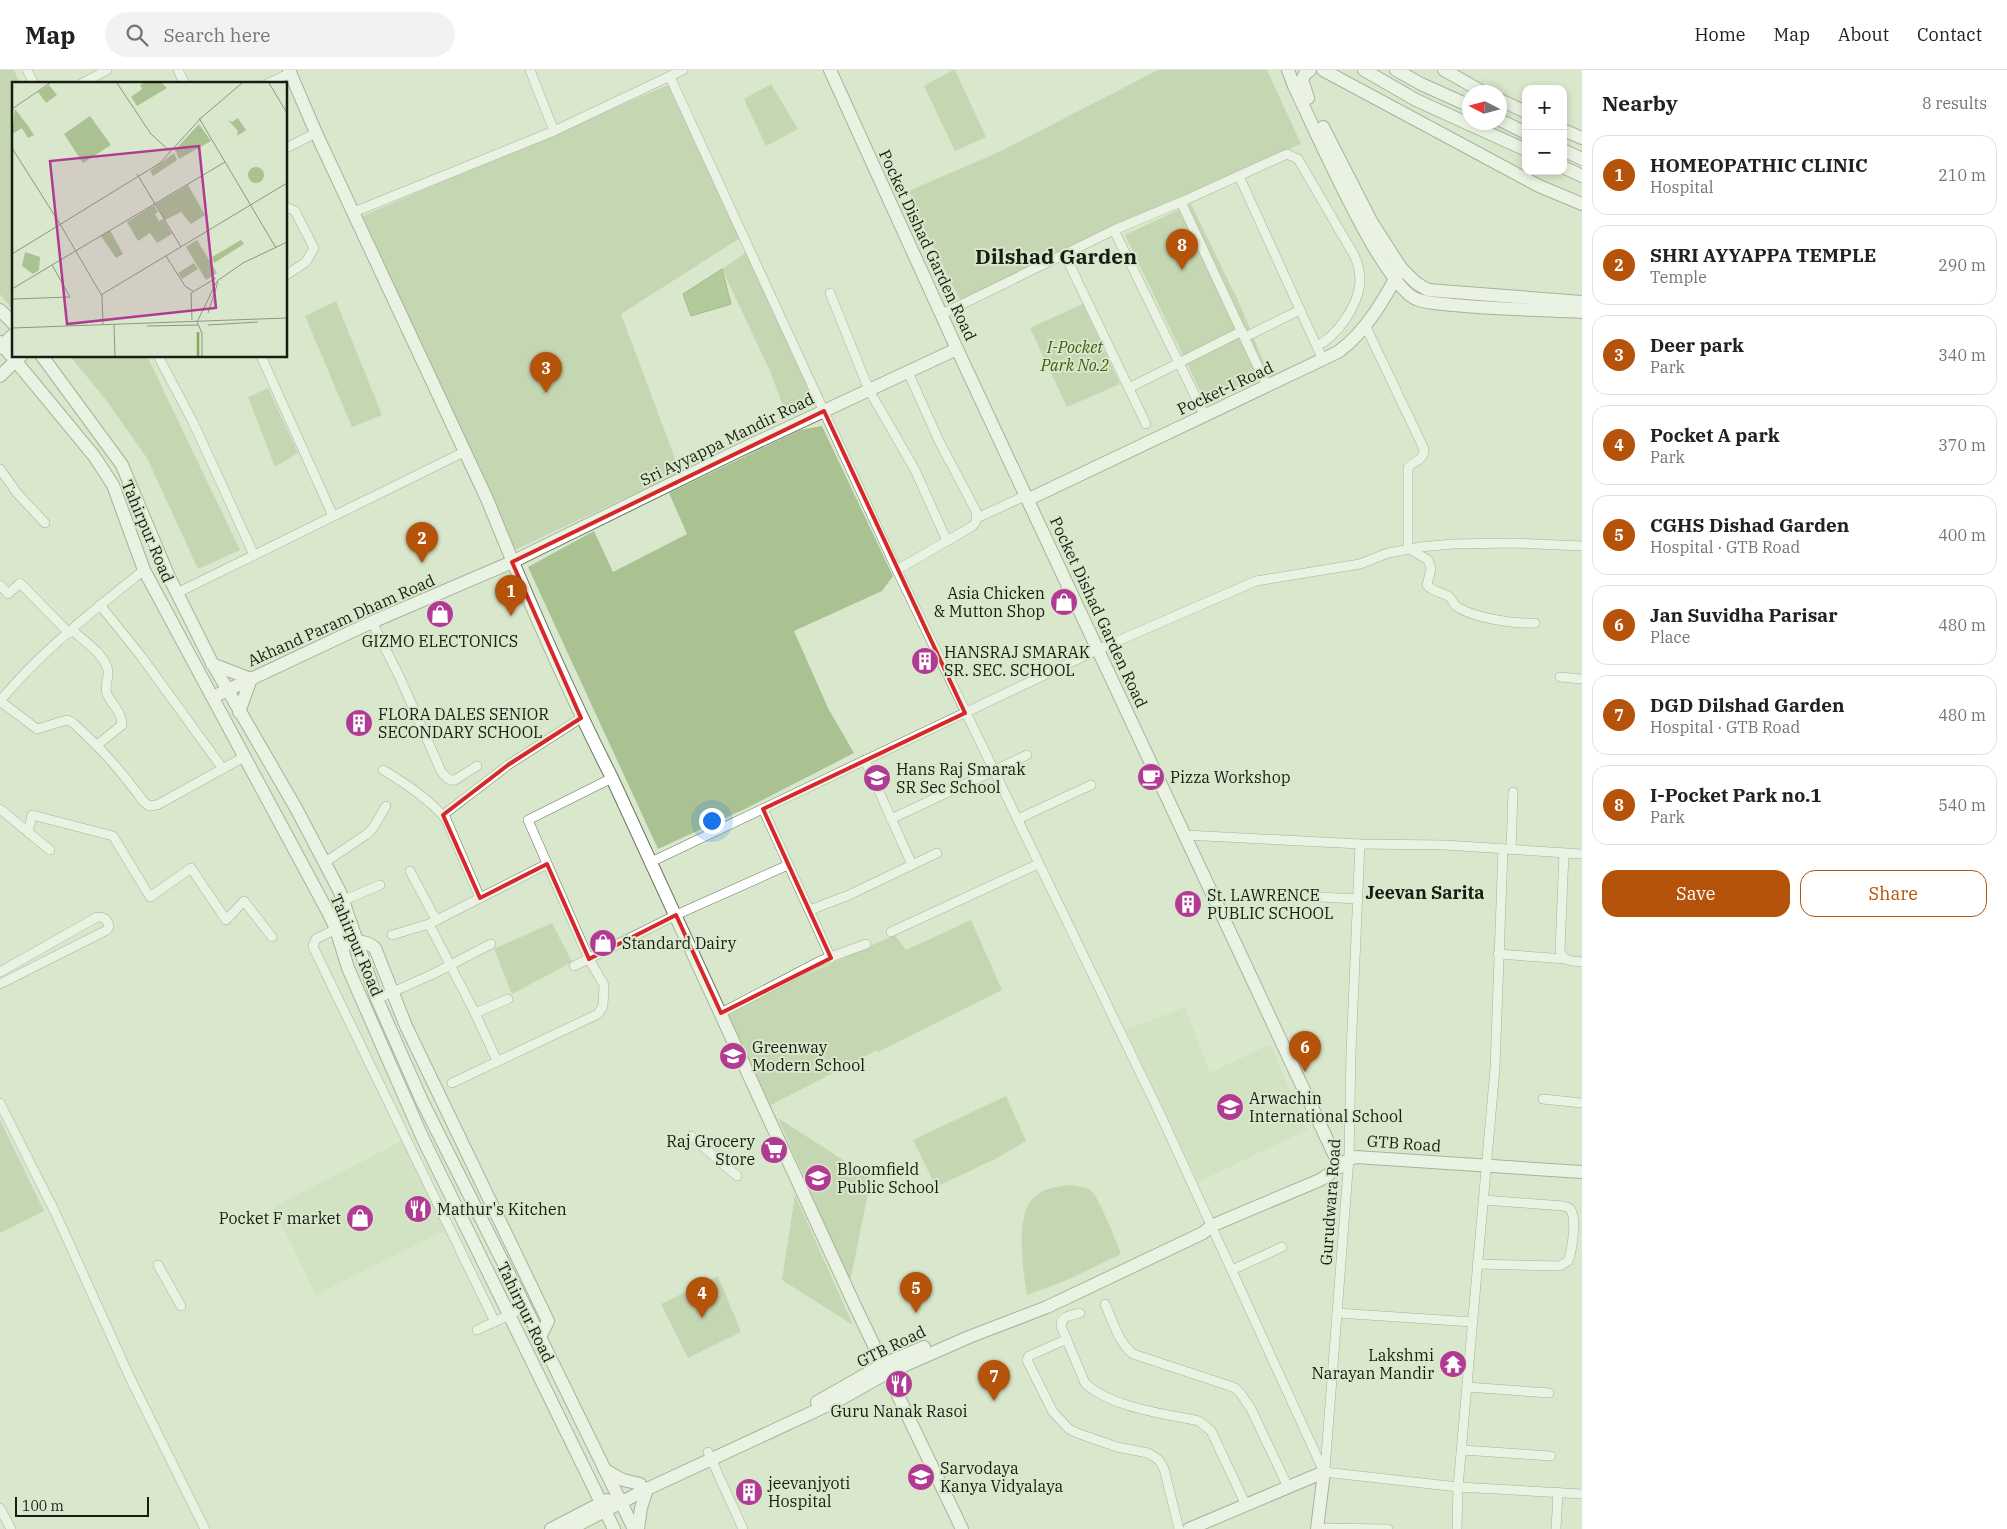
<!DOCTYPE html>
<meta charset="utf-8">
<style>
:root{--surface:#fff;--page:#f2f2f2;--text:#202124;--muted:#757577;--line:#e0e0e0;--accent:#b45309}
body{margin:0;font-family:"IBM Plex Serif",serif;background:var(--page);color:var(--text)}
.controls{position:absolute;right:15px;top:15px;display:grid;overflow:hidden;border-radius:10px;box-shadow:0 2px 8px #0003}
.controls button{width:45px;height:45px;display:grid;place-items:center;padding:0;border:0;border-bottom:1px solid var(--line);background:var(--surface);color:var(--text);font:25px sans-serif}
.compass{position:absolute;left:1462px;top:15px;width:45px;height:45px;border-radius:50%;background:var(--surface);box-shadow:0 2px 8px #0003;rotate:276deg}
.scale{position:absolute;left:15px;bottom:12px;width:134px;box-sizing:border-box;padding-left:5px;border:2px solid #181d13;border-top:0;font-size:14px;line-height:18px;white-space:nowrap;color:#181d13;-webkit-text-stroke:4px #d9e8cc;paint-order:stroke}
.you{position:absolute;left:711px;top:750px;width:18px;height:18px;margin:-12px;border:4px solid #fff;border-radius:50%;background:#1a73e8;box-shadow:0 0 0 8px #1a73e833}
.badge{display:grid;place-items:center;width:32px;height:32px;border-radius:50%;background:var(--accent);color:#fff;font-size:16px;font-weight:700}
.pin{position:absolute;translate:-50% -41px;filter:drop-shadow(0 1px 2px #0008)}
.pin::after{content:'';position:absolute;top:26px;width:18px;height:15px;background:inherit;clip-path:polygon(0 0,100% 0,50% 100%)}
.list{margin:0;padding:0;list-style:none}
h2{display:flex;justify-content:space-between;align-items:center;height:65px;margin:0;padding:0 20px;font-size:21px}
h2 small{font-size:16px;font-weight:400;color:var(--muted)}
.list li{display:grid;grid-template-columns:32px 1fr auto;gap:15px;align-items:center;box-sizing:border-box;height:80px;margin:0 10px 10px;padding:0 10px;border:1px solid var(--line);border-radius:15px}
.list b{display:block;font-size:19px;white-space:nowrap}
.list p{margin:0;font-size:16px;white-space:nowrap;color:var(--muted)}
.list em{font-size:16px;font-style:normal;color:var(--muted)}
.actions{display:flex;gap:10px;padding:15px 20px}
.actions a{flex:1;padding:11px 0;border:1px solid var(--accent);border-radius:15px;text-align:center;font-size:18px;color:var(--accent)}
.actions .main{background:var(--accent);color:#fff}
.icon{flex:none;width:28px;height:28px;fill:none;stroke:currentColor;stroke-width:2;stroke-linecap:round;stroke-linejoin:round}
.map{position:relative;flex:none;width:1582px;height:1459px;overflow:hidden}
header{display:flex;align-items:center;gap:30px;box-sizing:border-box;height:70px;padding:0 25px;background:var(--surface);border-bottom:1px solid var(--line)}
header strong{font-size:24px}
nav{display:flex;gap:28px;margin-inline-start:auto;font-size:18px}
.search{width:350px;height:45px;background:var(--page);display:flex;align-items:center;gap:12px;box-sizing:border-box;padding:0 18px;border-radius:28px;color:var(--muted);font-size:19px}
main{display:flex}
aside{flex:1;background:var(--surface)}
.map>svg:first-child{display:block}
</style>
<header>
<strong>Map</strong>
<div class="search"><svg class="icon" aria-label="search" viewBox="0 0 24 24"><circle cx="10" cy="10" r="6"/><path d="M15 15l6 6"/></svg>Search here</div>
<nav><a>Home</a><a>Map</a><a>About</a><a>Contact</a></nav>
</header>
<main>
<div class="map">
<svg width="1582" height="1459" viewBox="0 0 1582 1459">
<rect width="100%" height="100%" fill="#d9e8cc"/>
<g fill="#cbddba">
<path d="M1185 937 1210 1003 1270 974 1307 1060 1198 1112 1126 960Z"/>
<path d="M404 1070 448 1159 316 1225 273 1137Z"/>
</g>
<g fill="#aac292">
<path d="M0 0H14L20 14H14L13 240 0 224Z"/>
<path d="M953 0H955L986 67 955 81 924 16Z"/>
<path d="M1158 0H1267L1301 74C1186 122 1073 176 960 230L924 158 909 121 1001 81Z"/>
<path d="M677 11 717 102 744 156 739 164 740 168 621 244 680 402 513 481 363 146Z"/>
<path d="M771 14 798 59 766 76 744 29Z"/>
<path d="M1191 134 1240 235 1268 302 1205 331 1125 165Z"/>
<path d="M751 179 823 326 785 341 770 301 722 199Z"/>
<path d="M336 231 382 345 352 357 305 246Z"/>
<path d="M1083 234 1120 314 1067 337 1030 258Z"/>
<path d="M70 286H147L240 480 198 499 147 388 106 330Z"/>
<path d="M268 318 298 383 275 397 248 327Z"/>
<path d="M822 356 893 506 882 521 794 561 828 638 854 683 747 738 658 779 528 497 594 461 613 502 687 464 669 423 800 360Z"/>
<path d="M971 850 1002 920 878 982 877 980 771 1035 721 943 895 865 906 880Z"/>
<path d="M552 853 572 892 512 924 494 879Z"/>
<path d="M1006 1026 1026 1071 997 1088 936 1117 913 1070Z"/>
<path d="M778 1048 871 1108 850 1212Z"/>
<path d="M0 1050 44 1141 0 1163Z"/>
<path d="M1069 1115C1077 1116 1086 1116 1092 1122 1099 1128 1117 1173 1121 1184L1067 1210 1027 1225C1023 1201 1015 1146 1033 1128 1043 1118 1056 1117 1069 1115Z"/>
<path d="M795 1125 853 1255 782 1210Z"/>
<path d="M718 1206 741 1262 688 1288 661 1234Z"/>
</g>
<path fill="#84a85e" stroke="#647e48" d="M722 199 731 234 691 246 683 224Z"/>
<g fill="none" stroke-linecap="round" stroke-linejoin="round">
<g stroke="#68755c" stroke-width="10">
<g id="street">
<path d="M27 0 34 14"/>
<path d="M178 0 185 14"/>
<path d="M530 0 554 61"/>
<path d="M670 7 897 500 1162 1048 1324 1402 1458 1417 1582 1424"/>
<path d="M81 14 107 0"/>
<path d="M267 14 290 3"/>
<path d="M286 78 316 63"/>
<path d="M1239 106 1323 290"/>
<path d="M1181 132 1267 316"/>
<path d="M286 137 295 141 314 178 306 192 286 205"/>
<path d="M354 142 554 61 683 0"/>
<path d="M1114 160 1205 346"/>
<path d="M1065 185 1146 354"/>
<path d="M830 223 869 320 915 400 947 471"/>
<path d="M942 244 1114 160 1181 132 1287 84 1298 89 1354 185C1358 193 1360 203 1360 212 1358 236 1338 265 1317 276"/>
<path d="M1365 255 1424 379C1424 391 1414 390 1408 398V478L1428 490 1431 499 1427 515C1433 522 1441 522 1448 526 1452 528 1452 532 1455 535 1471 548 1515 554 1535 553"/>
<path d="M1245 267 1300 240"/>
<path d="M158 286 193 352 254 485"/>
<path d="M261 286 333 446"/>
<path d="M1129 318 1242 261"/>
<path d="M0 399 17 423 45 453"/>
<path d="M977 448 1027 425"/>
<path d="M897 500 971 457C977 453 977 449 976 441L939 371 908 302"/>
<path d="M0 515 8 524 20 513 69 563"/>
<path d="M177 523 464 382"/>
<path d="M100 535 141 586 223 699"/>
<path d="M372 552 401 610 441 701C445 706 448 711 455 710L477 696"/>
<path d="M72 560C84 571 105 584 108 601 109 608 104 616 107 624 112 635 122 642 122 655L97 675"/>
<path d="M1560 607 1582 609"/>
<path d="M0 631 37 659 67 650 72 652C102 679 120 700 144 732L149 736 157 735 244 687"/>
<path d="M0 631C41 581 94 540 144 500"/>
<path d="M865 690 912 795"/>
<path d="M383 700C405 713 429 729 446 749L480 828"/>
<path d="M0 739 50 780"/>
<path d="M763 739 831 888"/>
<path d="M443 745 508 695 581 648"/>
<path d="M891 749 1027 685"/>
<path d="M1018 749 1091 715"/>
<path d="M28 762 32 745 113 766 150 827 191 798 226 850 244 831 272 867"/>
<path d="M1185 765 1360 774 1445 775 1582 784"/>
<path d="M1511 780 1513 722"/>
<path d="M1564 783 1560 880C1562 891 1572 891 1582 892"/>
<path d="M651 792 1097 580 1256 511 1360 494 1388 483 1421 477 1452 474 1512 473 1582 476"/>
<path d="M324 793 367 764 373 758 386 736"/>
<path d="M410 801 436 850"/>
<path d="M1320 827 1358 829"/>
<path d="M342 831 380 815"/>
<path d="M810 840 849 825 937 783"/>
<path d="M429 854 475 943 497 991"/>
<path d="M336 859 316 869 313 876 315 881 495 1252"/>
<path d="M891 862 1038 794"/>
<path d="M392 865 429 854 547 794"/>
<path d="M1498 884 1565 889"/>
<path d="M574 896 676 845 788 795"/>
<path d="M0 902 97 847C104 847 107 849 109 856L107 860 0 914"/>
<path d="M377 929 433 904 491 874"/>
<path d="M475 943 508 929"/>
<path d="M721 943 820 891 866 874"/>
<path d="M452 1013 598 944 603 936 604 915 589 889 528 750 612 708"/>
<path d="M1543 1029 1582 1033"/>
<path d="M0 1033 55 1142 131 1310 205 1459"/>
<path d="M691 1066 737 1106"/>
<path d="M1477 1194 1560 1196 1568 1191C1572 1182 1576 1152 1572 1143 1571 1138 1568 1137 1563 1136L1484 1130"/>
<path d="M158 1195 181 1236"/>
<path d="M1232 1200 1282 1177"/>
<path d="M1105 1234C1113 1251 1118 1272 1133 1284L1224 1314 1235 1318 1241 1324 1251 1339 1288 1417"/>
<path d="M1080 1243C1072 1245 1061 1246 1061 1256L1085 1313C1109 1337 1166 1344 1199 1351L1211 1361 1246 1435"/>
<path d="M1337 1243 1473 1252"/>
<path d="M477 1260 526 1237"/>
<path d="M1067 1269 1029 1286 1027 1290 1053 1342 1069 1359 1077 1363 1117 1377 1148 1383 1159 1390 1164 1399 1179 1459"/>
<path d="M1467 1317 1549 1323"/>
<path d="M1462 1380 1551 1386"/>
<path d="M708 1382 743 1459"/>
<path d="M1325 1399 1349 1088 1351 982 1360 774"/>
<path d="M0 1438 11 1459"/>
<path d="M1317 1458 1388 1459"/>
<path d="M1457 1459 1458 1417 1495 998 1503 779"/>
<path d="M1556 1459 1558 1422"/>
</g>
</g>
<g stroke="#68755c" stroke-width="14">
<g id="secondary">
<path d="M289 0 316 63 487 429C525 523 566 617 612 708L856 1238 962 1459"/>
<path d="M830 0 957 279 1340 1097"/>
<path d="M1288 0 1294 16C1313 55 1382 215 1416 229 1427 234 1441 233 1453 235 1496 239 1539 240 1582 242"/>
<path d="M1323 0 1539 116 1582 134"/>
<path d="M1364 0 1416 30 1526 80"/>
<path d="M1396 0 1421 14 1470 36"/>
<path d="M1444 0 1483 22"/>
<path d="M1308 28 1302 10 1305 4 1310 0"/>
<path d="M1500 30 1526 42"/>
<path d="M1500 50 1526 63"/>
<path d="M1323 57 1371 151 1401 198 1416 213 1428 220 1582 232"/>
<path d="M1563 60 1582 68"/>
<path d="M1563 80 1582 89"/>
<path d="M1563 97 1582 106"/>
<path d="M0 240 14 254"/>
<path d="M0 272 94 386 113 415 144 500 329 844 336 859 348 898 423 1069 614 1459"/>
<path d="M0 278 14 264"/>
<path d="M42 286 122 395 169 507 211 591 297 740 340 822 377 929 422 1031 515 1216 634 1459"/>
<path d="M0 306 21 286"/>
<path d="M1029 429 1338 282C1366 262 1385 228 1401 198"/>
<path d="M212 594 251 609 239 642"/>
<path d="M219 624 372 552 512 492 736 382 957 279"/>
<path d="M351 874C361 870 367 872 375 878L406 956 548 1251 540 1267"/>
<path d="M817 1332 884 1294 924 1277"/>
<path d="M605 1400 623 1410 640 1414"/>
<path d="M551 1459 607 1430"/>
<path d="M570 1459 647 1419 839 1330 887 1303 969 1267 1047 1237 1203 1163 1211 1156 1320 1110C1331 1104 1347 1088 1356 1087L1582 1102"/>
<path d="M638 1459 641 1438 647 1419"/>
<path d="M1189 1459 1324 1402"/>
<path d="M1317 1459 1324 1402"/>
</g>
</g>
<use href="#street" stroke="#fff" stroke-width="9"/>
<use href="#secondary" stroke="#fff" stroke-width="12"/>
</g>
<path d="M0 0H1582V1459H0ZM824 341 965 643 763 739 831 888 721 943 676 845 589 889 547 794 480 828 443 745 508 695 581 648 512 492Z" fill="#d9e8cc" fill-opacity=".55" fill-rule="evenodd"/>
<path fill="none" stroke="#d62828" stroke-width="4" stroke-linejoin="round" d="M824 341 965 643 763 739 831 888 721 943 676 845 589 889 547 794 480 828 443 745 508 695 581 648 512 492Z"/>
<defs>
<g id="shop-disc" transform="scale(1.4375)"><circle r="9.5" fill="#b13b92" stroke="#d9e8cc"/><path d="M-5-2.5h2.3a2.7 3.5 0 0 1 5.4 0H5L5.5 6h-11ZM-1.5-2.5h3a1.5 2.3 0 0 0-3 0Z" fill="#fff"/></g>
<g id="building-disc" transform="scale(1.4375)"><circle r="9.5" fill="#b13b92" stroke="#d9e8cc"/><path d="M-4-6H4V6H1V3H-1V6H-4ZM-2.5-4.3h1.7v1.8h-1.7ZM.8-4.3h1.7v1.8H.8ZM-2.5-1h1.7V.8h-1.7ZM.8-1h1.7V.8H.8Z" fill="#fff"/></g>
<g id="cafe-disc" transform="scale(1.4375)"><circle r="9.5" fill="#b13b92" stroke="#d9e8cc"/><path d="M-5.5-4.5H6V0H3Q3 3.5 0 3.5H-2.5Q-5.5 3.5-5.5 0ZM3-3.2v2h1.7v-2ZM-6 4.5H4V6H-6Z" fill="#fff"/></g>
<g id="school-disc" transform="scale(1.4375)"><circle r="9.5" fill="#b13b92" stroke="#d9e8cc"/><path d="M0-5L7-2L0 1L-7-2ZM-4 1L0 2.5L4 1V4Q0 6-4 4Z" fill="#fff"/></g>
<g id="supermarket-disc" transform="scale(1.4375)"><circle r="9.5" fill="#b13b92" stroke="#d9e8cc"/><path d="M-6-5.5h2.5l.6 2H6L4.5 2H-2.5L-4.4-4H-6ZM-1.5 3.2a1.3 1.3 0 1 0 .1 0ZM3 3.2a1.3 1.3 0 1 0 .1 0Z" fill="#fff"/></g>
<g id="restaurant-disc" transform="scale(1.4375)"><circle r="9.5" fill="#b13b92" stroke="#d9e8cc"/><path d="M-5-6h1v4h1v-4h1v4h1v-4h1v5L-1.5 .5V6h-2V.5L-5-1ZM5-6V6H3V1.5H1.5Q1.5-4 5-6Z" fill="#fff"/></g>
<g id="temple-disc" transform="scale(1.4375)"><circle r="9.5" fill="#b13b92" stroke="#d9e8cc"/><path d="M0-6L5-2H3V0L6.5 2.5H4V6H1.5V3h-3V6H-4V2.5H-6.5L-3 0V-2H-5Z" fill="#fff"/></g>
</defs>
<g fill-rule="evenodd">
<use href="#shop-disc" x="1064" y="532"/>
<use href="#shop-disc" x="440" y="544"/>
<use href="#building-disc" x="925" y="591"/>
<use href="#building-disc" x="359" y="653"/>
<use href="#cafe-disc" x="1151" y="707"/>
<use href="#school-disc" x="877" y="708"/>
<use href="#building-disc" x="1188" y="834"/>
<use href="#shop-disc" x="603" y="873"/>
<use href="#school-disc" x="733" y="986"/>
<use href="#school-disc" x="1230" y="1037"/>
<use href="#supermarket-disc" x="774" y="1080"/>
<use href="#school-disc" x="818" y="1108"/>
<use href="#restaurant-disc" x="418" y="1139"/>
<use href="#shop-disc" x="360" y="1148"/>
<use href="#temple-disc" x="1453" y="1294"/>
<use href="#restaurant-disc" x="899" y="1314"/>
<use href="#school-disc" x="921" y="1407"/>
<use href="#building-disc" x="749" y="1422"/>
</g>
<g text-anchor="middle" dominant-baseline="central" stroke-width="4" stroke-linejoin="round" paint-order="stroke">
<g font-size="16" fill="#181d13" stroke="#d9e8cc">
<text transform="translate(928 175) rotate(65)">Pocket Dishad Garden Road</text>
<text transform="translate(1225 318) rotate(-25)">Pocket-I Road</text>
<text transform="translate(727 369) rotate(-26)">Sri Ayyappa Mandir Road</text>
<text transform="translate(148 461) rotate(67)">Tahirpur Road</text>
<text transform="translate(1099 542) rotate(65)">Pocket Dishad Garden Road</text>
<text transform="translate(341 550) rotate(-24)">Akhand Param Dham Road</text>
<text transform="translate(357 875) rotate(67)">Tahirpur Road</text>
<text transform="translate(1404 1073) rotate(4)">GTB Road</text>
<text transform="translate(1330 1132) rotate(-86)">Gurudwara Road</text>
<text transform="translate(526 1242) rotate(64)">Tahirpur Road</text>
<text transform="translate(891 1276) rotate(-26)">GTB Road</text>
</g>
<g font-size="16" font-style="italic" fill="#3e5e0c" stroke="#d9e8cc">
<text x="1075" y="277">I-Pocket<tspan x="1075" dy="18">Park No.2</tspan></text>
</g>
<g font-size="16" fill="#181d13" stroke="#d9e8cc" text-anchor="start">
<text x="1045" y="523" text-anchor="end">Asia Chicken<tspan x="1045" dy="18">&amp; Mutton Shop</tspan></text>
<text x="440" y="571" text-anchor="middle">GIZMO ELECTONICS</text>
<text x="944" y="582">HANSRAJ SMARAK<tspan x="944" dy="18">SR. SEC. SCHOOL</tspan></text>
<text x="378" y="644">FLORA DALES SENIOR<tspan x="378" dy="18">SECONDARY SCHOOL</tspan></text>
<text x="896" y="699">Hans Raj Smarak<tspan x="896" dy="18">SR Sec School</tspan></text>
<text x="1170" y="707">Pizza Workshop</text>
<text x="1207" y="825">St. LAWRENCE<tspan x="1207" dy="18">PUBLIC SCHOOL</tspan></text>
<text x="622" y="873">Standard Dairy</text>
<text x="752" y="977">Greenway<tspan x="752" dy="18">Modern School</tspan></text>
<text x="1249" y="1028">Arwachin<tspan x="1249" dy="18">International School</tspan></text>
<text x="755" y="1071" text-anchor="end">Raj Grocery<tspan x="755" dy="18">Store</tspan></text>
<text x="837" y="1099">Bloomfield<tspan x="837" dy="18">Public School</tspan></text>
<text x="437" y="1139">Mathur's Kitchen</text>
<text x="341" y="1148" text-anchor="end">Pocket F market</text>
<text x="1434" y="1285" text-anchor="end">Lakshmi<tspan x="1434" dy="18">Narayan Mandir</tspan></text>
<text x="899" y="1341" text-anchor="middle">Guru Nanak Rasoi</text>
<text x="940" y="1398">Sarvodaya<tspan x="940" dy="18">Kanya Vidyalaya</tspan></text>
<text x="768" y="1413">jeevanjyoti<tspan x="768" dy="18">Hospital</tspan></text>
</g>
<g font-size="18" font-weight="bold" fill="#181d13" stroke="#d9e8cc">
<text x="1425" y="822">Jeevan Sarita</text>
</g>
<g font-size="21" font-weight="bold" fill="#181d13" stroke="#d9e8cc">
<text x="1056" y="186">Dilshad Garden</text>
</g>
</g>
<g transform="translate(12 12)">
<rect width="275" height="275" fill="#d9e8cc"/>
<path d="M132 1H150L155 6 125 24 119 15 130 7 128 3ZM37 3 45 13 34 21 26 10ZM3 27 16 44 22 53 16 56 10 46 0 52ZM78 34 99 63 71 81 52 52ZM226 36 234 48 225 54 226 49 216 38 220 40ZM187 42 199 59 167 77 163 68ZM162 71 165 78 141 94 138 89ZM236 93a8 8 0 1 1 16 0a8 8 0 1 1-16 0ZM176 103 193 133 179 142 169 130 153 138 144 122ZM142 123 146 130 143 132 147 139 151 137 160 152 145 161 138 151 126 159 115 140ZM98 148 111 172 104 176 89 154ZM185 158 205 191 194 198 174 165ZM229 158 232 162 202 181 200 175ZM13 170 28 175 27 188 21 192 10 184ZM182 181 186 187 170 197 166 191Z" fill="#aac292"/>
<path fill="none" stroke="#84a85e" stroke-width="2.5" d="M186 250V274"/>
<path fill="none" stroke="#8c9782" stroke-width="1" d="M105 1 139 52 159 70M257 1 275 31M0 27 38 1M187 36 264 166M0 66 48 142M125 92 169 165M48 142 90 214 91 242M0 172 148 81 189 36 230 1M154 174 173 204 182 210M0 207 40 183M89 213 275 101M0 217 58 215 40 183 213 80M196 231 206 200M180 238 179 211 204 196M102 243 103 274M196 243 246 240M135 244 186 243M0 246 275 236M190 274V251L185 240 205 199 231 181 275 160"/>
<path fill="#b13b92" fill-opacity="0.15" stroke="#b13b92" stroke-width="2.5" d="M187 64 204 226 55 242 38 79Z"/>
<rect width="275" height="275" fill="none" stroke="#181d13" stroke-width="2.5"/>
</g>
</svg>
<div class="controls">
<button>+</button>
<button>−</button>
</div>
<svg class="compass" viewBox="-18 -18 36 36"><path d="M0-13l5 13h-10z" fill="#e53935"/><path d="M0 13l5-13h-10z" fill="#757577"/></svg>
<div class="scale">100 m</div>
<div class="you"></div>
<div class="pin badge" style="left:511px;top:546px">1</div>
<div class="pin badge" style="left:422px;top:493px">2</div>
<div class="pin badge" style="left:546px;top:323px">3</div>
<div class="pin badge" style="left:702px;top:1248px">4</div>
<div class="pin badge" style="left:916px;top:1243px">5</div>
<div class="pin badge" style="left:1305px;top:1002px">6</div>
<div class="pin badge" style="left:994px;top:1331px">7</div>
<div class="pin badge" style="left:1182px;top:200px">8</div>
</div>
<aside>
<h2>Nearby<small>8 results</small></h2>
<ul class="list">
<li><span class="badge">1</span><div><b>HOMEOPATHIC CLINIC</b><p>Hospital</p></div><em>210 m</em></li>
<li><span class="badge">2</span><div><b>SHRI AYYAPPA TEMPLE</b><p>Temple</p></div><em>290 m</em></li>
<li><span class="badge">3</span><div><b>Deer park</b><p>Park</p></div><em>340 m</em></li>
<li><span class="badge">4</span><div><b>Pocket A park</b><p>Park</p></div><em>370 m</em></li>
<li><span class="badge">5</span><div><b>CGHS Dishad Garden</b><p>Hospital · GTB Road</p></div><em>400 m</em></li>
<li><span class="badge">6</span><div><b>Jan Suvidha Parisar</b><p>Place</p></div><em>480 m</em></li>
<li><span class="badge">7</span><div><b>DGD Dilshad Garden</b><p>Hospital · GTB Road</p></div><em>480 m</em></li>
<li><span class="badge">8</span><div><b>I-Pocket Park no.1</b><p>Park</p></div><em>540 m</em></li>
</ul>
<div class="actions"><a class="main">Save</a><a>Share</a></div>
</aside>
</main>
